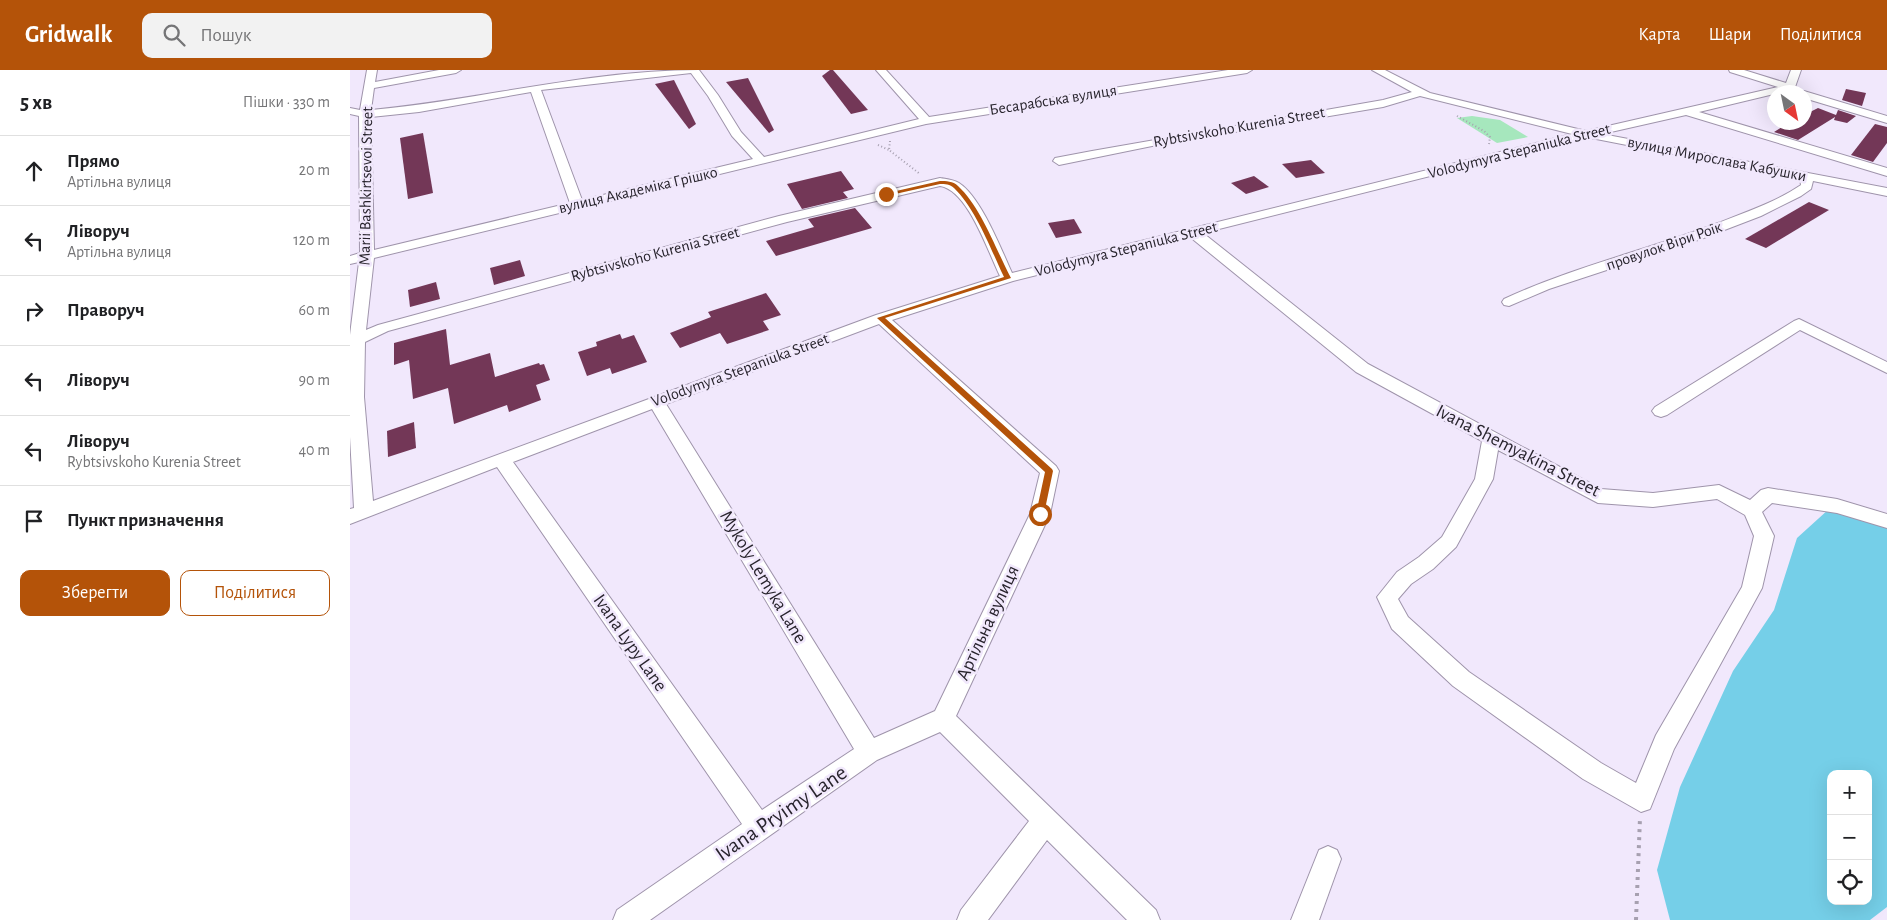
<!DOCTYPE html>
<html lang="uk">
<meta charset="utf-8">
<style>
:root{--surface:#fff;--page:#f2f2f2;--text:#202124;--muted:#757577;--line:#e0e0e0;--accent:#b45309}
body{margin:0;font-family:"Alegreya Sans",sans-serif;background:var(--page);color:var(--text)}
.controls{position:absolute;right:15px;bottom:15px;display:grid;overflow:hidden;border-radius:10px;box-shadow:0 5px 20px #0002}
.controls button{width:45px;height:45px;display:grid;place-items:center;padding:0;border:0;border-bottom:1px solid var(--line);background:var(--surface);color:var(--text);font:25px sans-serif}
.compass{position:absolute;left:1417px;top:15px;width:45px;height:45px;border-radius:50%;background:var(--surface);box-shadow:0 5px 20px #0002;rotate:147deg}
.stop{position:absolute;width:15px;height:15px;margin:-11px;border:4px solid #b45309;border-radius:50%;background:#fff}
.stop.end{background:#b45309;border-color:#fff;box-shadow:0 1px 5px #0008}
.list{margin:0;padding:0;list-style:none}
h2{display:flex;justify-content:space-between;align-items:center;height:65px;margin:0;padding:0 20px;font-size:21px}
h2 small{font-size:16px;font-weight:400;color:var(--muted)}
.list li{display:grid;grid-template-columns:32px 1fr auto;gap:15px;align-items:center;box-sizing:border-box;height:70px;padding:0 20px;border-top:1px solid var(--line)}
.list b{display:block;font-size:19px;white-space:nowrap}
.list p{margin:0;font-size:16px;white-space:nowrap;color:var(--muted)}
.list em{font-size:16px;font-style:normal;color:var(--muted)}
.actions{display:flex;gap:10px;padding:15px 20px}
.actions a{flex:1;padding:11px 0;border:1px solid var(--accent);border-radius:10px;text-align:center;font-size:18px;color:var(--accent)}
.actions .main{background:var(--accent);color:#fff}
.icon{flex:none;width:28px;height:28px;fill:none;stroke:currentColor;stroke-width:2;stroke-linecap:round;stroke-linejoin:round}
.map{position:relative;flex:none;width:1537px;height:850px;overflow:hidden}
header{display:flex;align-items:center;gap:30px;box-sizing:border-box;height:70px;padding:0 25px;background:var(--accent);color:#fff}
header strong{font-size:24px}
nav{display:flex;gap:28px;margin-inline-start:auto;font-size:18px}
.search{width:350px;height:45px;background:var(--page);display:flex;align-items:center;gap:12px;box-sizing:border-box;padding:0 18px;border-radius:10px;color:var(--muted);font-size:19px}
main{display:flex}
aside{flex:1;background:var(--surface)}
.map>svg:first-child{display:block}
</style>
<header>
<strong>Gridwalk</strong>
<div class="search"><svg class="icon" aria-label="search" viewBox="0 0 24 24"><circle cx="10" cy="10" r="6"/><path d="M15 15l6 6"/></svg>Пошук</div>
<nav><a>Карта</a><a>Шари</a><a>Поділитися</a></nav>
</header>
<main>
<aside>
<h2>5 хв<small>Пішки · 330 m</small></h2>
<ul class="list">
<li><svg class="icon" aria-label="ahead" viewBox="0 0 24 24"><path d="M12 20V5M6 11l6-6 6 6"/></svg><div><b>Прямо</b><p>Артільна вулиця</p></div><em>20 m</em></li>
<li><svg class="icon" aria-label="left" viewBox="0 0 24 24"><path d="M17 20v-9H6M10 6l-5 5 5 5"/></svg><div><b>Ліворуч</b><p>Артільна вулиця</p></div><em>120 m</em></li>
<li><svg class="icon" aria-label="right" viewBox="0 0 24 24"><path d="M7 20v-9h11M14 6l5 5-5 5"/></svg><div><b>Праворуч</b></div><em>60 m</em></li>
<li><svg class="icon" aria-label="left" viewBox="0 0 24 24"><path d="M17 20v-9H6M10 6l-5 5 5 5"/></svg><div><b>Ліворуч</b></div><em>90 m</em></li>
<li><svg class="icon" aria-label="left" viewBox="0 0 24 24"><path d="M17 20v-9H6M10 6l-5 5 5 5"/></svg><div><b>Ліворуч</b><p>Rybtsivskoho Kurenia Street</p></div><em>40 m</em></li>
<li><svg class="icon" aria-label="arrive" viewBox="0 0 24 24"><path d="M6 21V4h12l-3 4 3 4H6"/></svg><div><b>Пункт призначення</b></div></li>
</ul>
<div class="actions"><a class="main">Зберегти</a><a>Поділитися</a></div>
</aside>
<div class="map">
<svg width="1537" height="850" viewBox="0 0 1537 850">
<rect width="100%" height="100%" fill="#f1e8fc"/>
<path fill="#a6e7bd" d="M1122 46 1150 50 1178 67 1147 73 1107 48Z"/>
<path fill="#75cfe8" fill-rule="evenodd" d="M1479 439 1537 457V837L1520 850H1320L1307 800 1330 717 1383 601 1424 540 1447 468ZM1481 704H1518V831H1481Z"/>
<g fill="#733757">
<path d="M480 0H483L518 40 501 44 472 6Z"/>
<path d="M398 8 424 60 419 63 376 12Z"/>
<path d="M324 10 346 54 339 59 305 14Z"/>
<path d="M1496 19 1516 23 1512 36 1492 30Z"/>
<path d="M1468 38 1486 45 1488 40 1506 46 1497 53 1484 50 1485 47 1448 70 1424 62 1440 52H1454V45Z"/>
<path d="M1525 54 1537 57V73L1523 92 1501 85Z"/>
<path d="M73 63 83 123 58 129 50 68Z"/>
<path d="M961 90 975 103 946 108 932 94Z"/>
<path d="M491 101 504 119 493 122 498 128 452 139 437 114Z"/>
<path d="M904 106 919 117 896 124 881 113Z"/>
<path d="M1459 132 1479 140 1416 178 1395 169Z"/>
<path d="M505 138 522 158 426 186 416 171 464 157 458 149Z"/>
<path d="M724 149 732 163 706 168 698 153Z"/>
<path d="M170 190 175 206 144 215 140 198Z"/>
<path d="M86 212 90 229 60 237 58 220Z"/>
<path d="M416 223 431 245 413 251 419 260 377 274 370 263 330 278 320 263 361 247 358 242Z"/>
<path d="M96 259 100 295 140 283 145 307 189 293 190 295 194 294 200 310 186 315 191 330 159 342 157 335 104 354 98 318 63 329 59 290 44 295V273Z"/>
<path d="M270 264 272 269 284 265 297 292 262 304 260 298 237 306 228 282 247 276 246 272Z"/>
<path d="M64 352 66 378 38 387 37 361Z"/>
</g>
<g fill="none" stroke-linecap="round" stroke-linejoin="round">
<g stroke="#9f94ab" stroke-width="2">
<g id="minor">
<path d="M17 0H27L25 12 89 0H111L106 3 24 18 21 40C131 30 238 0 349 0L368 25 391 62 414 87 569 49 526 0H536L579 47 878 0H902L897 3 576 54 24 188 16 260 28 255 429 146 590 108C596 109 604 110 609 113 631 127 651 179 662 203L1222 64 1070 26 1033 37 807 75 709 95 703 91 705 88 742 81 1033 30 1062 22 1022 0H1035L1080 23 1236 61 1428 17 1380 2 1379 0H1394L1436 13 1441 0H1451L1444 20 1424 22V24L1349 42 1537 98V106L1336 45 1252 64 1537 118V126L1463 111 1461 119 1451 126 1411 146 1351 169 1199 219 1159 236 1154 235 1152 232 1154 229C1223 197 1297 180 1368 153 1396 142 1426 132 1451 115L1450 109 1236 67 853 163 1018 294 1251 419 1303 423 1369 415 1400 430 1411 420 1418 418 1487 429 1537 444V458L1487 443 1422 433 1412 442 1424 466 1412 518 1324 679 1300 739 1291 742 1233 709 1103 616 1042 559 1027 527 1047 502 1069 487 1092 467 1125 409 1132 371 1006 302 840 167 663 211 542 250 706 396 709 401 700 444 606 646 806 840 810 850H777L697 770 638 850H607L611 840 679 751 590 662 527 690 300 850H263L267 840 392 754 147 397 0 454V439L4 438 0 367V265L9 192 0 194V186L10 183 9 46 0 44V38L10 40ZM341 3 358 26 382 66 403 89 232 130 191 20ZM181 22 220 133 24 180 21 47 69 42ZM590 116C618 120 638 182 650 206L526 245 23 431 14 327 15 272 38 261 437 152ZM529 254 690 403 680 444 585 641 524 668 316 334ZM302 339 504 679 412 740 163 392ZM1148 380 1248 433 1303 437 1367 429 1395 445 1404 466 1392 517 1306 665 1286 713 1251 693 1119 602 1058 547 1048 529 1061 514 1083 499 1106 477 1143 409Z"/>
<path d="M1454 21 1537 46V53L1454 28V22H1450Z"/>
<path d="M1449 249 1537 292V303L1450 260 1317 345 1311 347 1305 345 1302 341 1305 337 1444 251Z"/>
<path d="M978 776 987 780 991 789 969 850H941L969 780Z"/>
</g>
</g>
<g stroke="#a7a0b0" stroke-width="2" stroke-dasharray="1 2.5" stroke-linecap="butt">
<path d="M1107 46 1134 61 1140 67 1139 74"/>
<path d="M540 71 539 80 570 104"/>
<path d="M528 75 539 80"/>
</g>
<path stroke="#a7a0b0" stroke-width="4" stroke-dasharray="3 5" stroke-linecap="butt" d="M1286 850 1290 748"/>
<use href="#minor" fill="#fff" fill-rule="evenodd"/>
</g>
<path fill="#b45309" d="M590 111C596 111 603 111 608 116 631 137 646 180 661 208L535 248 702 399 703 401 694 444 690 447 686 444 695 402 527 248 654 207C641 180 626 139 604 118 600 114 595 114 590 114L536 126 533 124Z"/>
<g text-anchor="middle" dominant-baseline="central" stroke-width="5" stroke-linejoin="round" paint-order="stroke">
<g font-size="16" fill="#28242d" stroke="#f1e8fc">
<text transform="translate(703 30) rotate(-9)">Бесарабська вулиця</text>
<text transform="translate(889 57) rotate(-10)">Rybtsivskoho Kurenia Street</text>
<text transform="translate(1169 81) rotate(-14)">Volodymyra Stepaniuka Street</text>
<text transform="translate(1367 89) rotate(11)">вулиця Мирослава Кабушки</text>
<text transform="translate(16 116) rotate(-89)">Marii Bashkirtsevoi Street</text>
<text transform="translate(288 120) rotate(-13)">вулиця Академіка Грішко</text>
<text transform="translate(1314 176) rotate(-19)">провулок Віри Роїк</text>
<text transform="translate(776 179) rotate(-14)">Volodymyra Stepaniuka Street</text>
<text transform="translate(305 184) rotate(-15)">Rybtsivskoho Kurenia Street</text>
<text transform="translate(390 300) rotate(-20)">Volodymyra Stepaniuka Street</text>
</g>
<g font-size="19" fill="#28242d" stroke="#f1e8fc">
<text transform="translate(1168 381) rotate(27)">Ivana Shemyakina Street</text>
<text transform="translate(413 507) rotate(59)">Mykoly Lemyka Lane</text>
<text transform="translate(638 553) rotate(-65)">Артільна вулиця</text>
<text transform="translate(280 573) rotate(55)">Ivana Lypy Lane</text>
</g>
<g font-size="22" fill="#28242d" stroke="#f1e8fc">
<text transform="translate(431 743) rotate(-34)">Ivana Pryimy Lane</text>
</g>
</g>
</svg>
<div class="controls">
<button>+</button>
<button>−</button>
<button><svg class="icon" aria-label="locate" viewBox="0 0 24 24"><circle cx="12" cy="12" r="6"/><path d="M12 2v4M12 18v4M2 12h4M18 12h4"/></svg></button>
</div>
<svg class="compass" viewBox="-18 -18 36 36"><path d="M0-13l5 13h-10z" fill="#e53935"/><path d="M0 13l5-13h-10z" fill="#757577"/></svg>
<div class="stop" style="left:690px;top:444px"></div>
<div class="stop end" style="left:536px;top:124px"></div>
</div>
</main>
